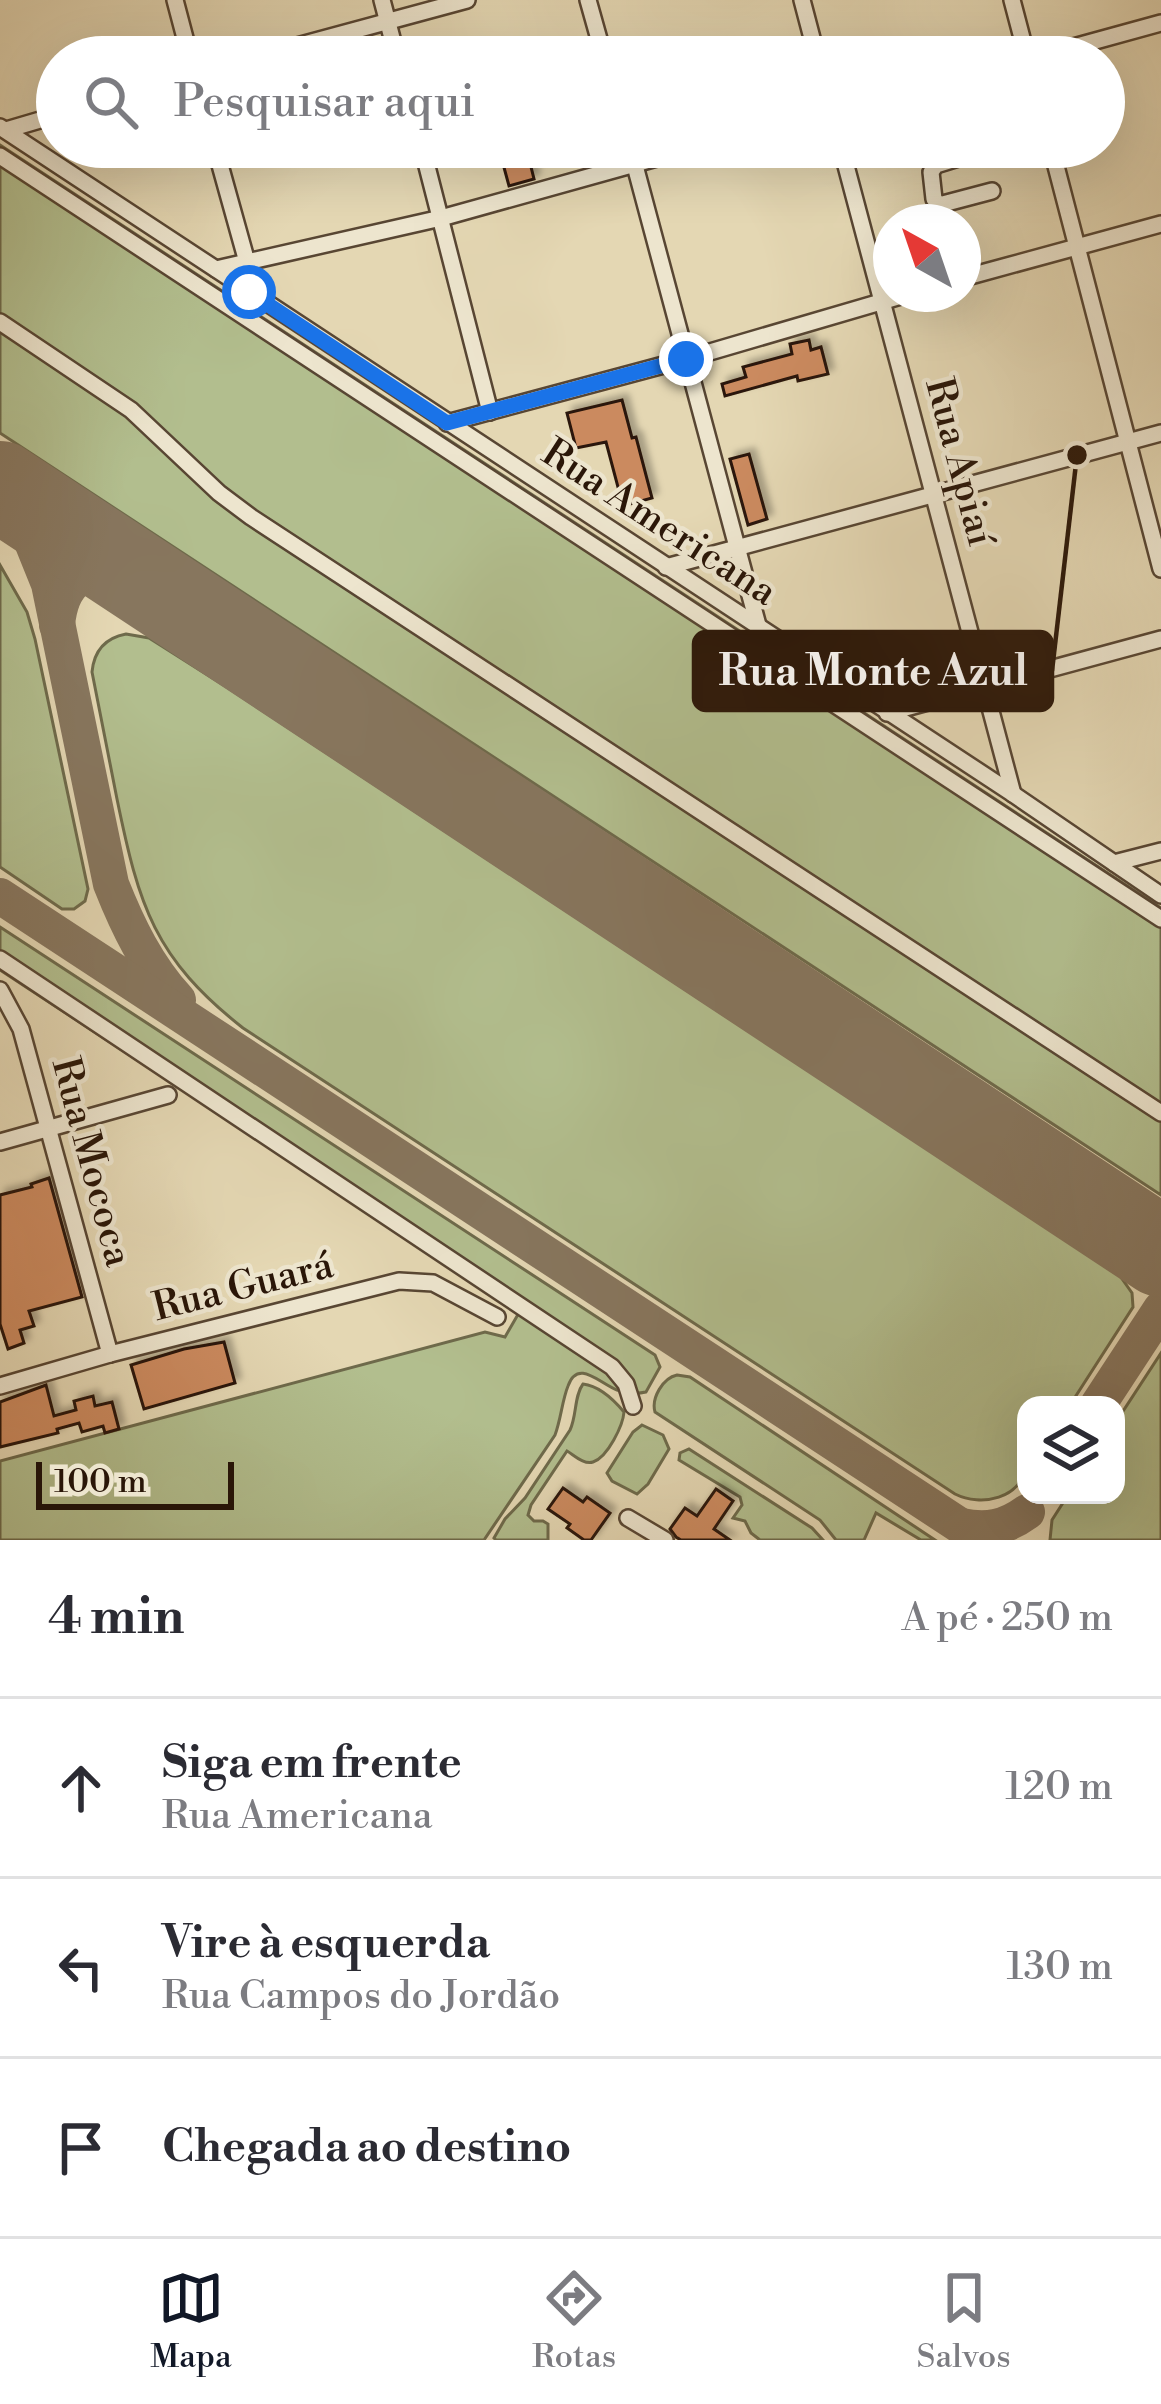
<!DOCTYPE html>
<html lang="pt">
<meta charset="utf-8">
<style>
:root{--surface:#fff;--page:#f7f7f7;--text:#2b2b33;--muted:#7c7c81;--line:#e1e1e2;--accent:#111827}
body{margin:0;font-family:"Libre Bodoni",serif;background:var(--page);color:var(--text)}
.controls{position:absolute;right:36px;bottom:36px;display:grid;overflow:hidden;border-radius:24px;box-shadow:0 12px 48px #0002}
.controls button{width:108px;height:108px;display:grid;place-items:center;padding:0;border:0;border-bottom:3px solid var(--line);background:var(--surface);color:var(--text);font:60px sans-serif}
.compass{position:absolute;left:873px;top:204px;width:108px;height:108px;border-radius:50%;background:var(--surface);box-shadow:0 12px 48px #0002;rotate:320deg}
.scale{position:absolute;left:36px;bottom:30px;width:198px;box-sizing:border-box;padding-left:12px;border:6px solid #2a1608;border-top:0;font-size:33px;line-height:42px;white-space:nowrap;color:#2a1608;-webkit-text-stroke:9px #ede5ce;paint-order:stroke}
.stop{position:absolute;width:36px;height:36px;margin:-27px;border:9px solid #1a73e8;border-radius:50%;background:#fff}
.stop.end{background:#1a73e8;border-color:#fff;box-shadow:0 3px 12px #0008}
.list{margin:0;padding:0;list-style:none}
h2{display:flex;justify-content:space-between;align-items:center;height:156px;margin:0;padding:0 48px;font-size:51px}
h2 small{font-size:39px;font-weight:400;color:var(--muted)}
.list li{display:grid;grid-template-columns:78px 1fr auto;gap:36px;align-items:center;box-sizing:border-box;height:180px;padding:0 48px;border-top:3px solid var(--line)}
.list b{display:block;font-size:45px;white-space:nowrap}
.list p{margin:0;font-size:39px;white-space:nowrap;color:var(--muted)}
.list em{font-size:39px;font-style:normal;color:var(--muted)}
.icon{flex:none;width:66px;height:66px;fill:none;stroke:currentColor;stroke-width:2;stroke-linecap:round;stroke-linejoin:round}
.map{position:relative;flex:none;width:1161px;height:1540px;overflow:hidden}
.search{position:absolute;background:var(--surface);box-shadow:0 12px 48px #0002;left:36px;right:36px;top:36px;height:132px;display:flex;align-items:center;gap:30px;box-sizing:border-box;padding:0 42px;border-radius:66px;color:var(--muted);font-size:45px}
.sheet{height:696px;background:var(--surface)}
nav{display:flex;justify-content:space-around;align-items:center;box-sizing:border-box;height:168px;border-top:3px solid var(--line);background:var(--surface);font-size:33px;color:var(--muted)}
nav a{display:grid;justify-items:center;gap:6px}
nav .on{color:var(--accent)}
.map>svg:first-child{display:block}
</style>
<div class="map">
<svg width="1161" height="1540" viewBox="0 0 1161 1540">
<defs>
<filter id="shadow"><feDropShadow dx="5.5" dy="-5.5" stdDeviation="3" flood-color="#0004"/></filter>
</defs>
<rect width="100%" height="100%" fill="#e4d7b3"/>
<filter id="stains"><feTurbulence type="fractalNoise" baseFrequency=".00167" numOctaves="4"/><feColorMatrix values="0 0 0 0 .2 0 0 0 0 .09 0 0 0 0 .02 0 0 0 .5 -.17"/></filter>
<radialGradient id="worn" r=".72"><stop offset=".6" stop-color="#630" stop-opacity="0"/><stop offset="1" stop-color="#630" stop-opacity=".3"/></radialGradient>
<g fill="#b2be8e" stroke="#6e6a4b" stroke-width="3">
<path d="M0 145 1161 908V1195L0 433Z"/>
<path d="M0 565 27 612 35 639 88 889 85 901 74 909H62L0 867Z"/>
<path d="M126 634 149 638 228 688 1120 1276 1132 1293 1133 1307 1070 1405H1026C1026 1425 1028 1446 1026 1465 1022 1499 981 1507 955 1494L243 1028C154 958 139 906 117 799 109 757 100 714 92 672 94 651 105 638 126 634Z"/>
<path d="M0 927 655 1355 660 1367 646 1392C637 1394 626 1393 617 1390 600 1384 578 1358 568 1386 562 1401 561 1419 555 1435L484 1540H0V1461L485 1332 505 1337 520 1311 0 970Z"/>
<path d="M1161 1353V1540H1050L1052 1520 1068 1495H1116V1422Z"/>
<path d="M677 1375 690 1377 935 1540H921L876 1513 864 1540H836L820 1520 655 1412C651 1398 663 1378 677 1375Z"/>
<path d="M583 1384C600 1386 614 1400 624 1412 623 1425 608 1457 593 1462 584 1465 574 1455 567 1451L531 1505 528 1515 534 1521H543L548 1524V1540H496L494 1538 505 1519 525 1498 570 1430C577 1415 574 1396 583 1384Z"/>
<path d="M642 1425 663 1435 669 1449 648 1484 637 1494 612 1481 607 1473 633 1432Z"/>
<path d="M689 1449 812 1528 823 1540H760L751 1533 745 1521 733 1518 742 1505 740 1497 679 1460 680 1453Z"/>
</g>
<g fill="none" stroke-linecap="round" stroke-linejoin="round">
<g stroke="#87765e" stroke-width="36">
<path d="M0 488 26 527 49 584 111 884C128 927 147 966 178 1000"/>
<path d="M57 625C61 580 86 563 129 571"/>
<path d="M0 896 982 1540"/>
<path d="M1158 1250 1161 1254"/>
<path d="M1098 1405 1161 1309"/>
<path d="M961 1526C987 1531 1005 1528 1027 1512"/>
</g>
<path stroke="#87765e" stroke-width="90" d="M0 486 1161 1252"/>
</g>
<g fill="#cb8a5e" stroke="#2a1608" stroke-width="3" filter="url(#shadow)">
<path d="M506 147H526L534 179 509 186 499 149Z"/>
<path d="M809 340 811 350 821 347 828 374 798 381 797 376 725 396 722 384 746 377 743 367 792 354 790 344Z"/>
<path d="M622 400 632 438 636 437 652 498 623 506 606 442 576 448 567 413Z"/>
<path d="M749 454 767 519 748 525 730 459Z"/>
<path d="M49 1178 82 1297 29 1311 34 1326 20 1330 24 1343 8 1349 0 1324V1195L32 1187 31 1184Z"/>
<path d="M224 1342 235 1383 144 1409 131 1365 184 1349Z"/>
<path d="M46 1385 54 1416 76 1410 74 1401 93 1396 95 1406 112 1402 119 1429 105 1433 103 1426 82 1432 79 1423 57 1429 58 1433 0 1447V1402Z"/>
<path d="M563 1488 583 1502 587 1497 610 1513 591 1540H584L567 1528 570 1524 548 1509Z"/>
<path d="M716 1489 733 1501 714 1529 730 1540H681L676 1537 670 1529 685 1508 697 1516Z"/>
</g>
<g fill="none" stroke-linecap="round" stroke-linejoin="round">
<g stroke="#584633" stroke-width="20">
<g id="minor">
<path d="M175 0 190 57"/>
<path d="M382 0 397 57"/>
<path d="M588 0 604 57"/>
<path d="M802 0 817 57"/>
<path d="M1012 0 1027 57"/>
<path d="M256 57 467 0"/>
<path d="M1037 57 1161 23"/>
<path d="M0 127 1013 794 1161 895"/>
<path d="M6 130 57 115"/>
<path d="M215 147 247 262"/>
<path d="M422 147 490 412"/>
<path d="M630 147 759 629"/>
<path d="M841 147 1013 794"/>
<path d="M1051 147 1161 569"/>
<path d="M0 156 1161 919"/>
<path d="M992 191 939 205 934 199 931 172 936 165 994 147"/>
<path d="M216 269 441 218 696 147"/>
<path d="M963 278 1161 224"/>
<path d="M0 322 131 410 219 493 251 517 1161 1113"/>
<path d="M447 423 686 359 908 294"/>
<path d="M666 567 1161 433"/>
<path d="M887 713 1161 639"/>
<path d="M1114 863 1161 851"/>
<path d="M0 959 612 1367 626 1384 633 1406"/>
<path d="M0 990 21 1029 110 1354"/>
<path d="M0 1142 168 1095"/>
<path d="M0 1386 110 1354 399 1281 433 1283 497 1317"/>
<path d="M628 1518 665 1540"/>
</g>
</g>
<use href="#minor" stroke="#ede5ce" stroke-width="15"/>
</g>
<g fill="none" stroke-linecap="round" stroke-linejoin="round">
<path stroke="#1a73e8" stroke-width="15" d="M249 292 447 423 686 359"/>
</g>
<g text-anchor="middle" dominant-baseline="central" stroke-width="9" stroke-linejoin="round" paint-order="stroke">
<g font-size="39" fill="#2a1608" stroke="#ede5ce">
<text transform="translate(959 462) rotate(75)">Rua Apiaí</text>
<text transform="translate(659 523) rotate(33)">Rua Americana</text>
<text transform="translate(91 1162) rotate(75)">Rua Mococa</text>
<text transform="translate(243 1287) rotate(-14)">Rua Guará</text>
</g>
</g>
<path fill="none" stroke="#2a1608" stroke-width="4.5" d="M1077 455L1052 671"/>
<circle fill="#2a1608" stroke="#ede5ce" stroke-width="4.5" cx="1077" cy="455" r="12"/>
<rect fill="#2a1608" stroke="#2a1608" stroke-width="4.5" x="694" y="632" width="358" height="78" rx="12"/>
<g font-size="42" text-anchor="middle" font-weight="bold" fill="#fff">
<text x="873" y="685">Rua Monte Azul</text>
</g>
<rect width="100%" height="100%" filter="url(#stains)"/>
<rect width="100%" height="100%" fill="url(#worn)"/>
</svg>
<div class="controls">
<button><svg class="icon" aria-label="layers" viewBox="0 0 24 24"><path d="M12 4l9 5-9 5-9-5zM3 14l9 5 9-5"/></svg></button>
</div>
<svg class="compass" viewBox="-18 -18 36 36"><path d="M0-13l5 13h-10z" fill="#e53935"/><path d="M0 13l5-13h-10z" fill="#7c7c81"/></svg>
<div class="scale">100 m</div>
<div class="stop" style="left:249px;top:292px"></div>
<div class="stop end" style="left:686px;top:359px"></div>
<div class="search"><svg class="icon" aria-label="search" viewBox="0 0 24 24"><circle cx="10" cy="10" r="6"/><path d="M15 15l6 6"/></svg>Pesquisar aqui</div>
</div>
<section class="sheet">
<h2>4 min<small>A pé · 250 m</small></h2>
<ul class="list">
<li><svg class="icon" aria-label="ahead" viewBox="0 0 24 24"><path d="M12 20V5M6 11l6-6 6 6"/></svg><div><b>Siga em frente</b><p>Rua Americana</p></div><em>120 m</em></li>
<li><svg class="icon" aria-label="left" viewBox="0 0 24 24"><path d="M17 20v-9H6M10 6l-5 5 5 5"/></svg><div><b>Vire à esquerda</b><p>Rua Campos do Jordão</p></div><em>130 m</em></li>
<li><svg class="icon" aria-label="arrive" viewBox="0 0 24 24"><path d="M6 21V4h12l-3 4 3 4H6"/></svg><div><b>Chegada ao destino</b></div></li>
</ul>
</section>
<nav>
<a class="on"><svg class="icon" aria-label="map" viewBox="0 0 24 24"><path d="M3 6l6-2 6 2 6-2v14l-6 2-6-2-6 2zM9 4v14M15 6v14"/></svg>Mapa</a>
<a><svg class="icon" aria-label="directions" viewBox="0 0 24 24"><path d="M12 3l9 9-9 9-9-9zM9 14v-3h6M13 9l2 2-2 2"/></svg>Rotas</a>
<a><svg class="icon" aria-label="saved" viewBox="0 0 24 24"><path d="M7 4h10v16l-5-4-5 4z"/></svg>Salvos</a>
</nav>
